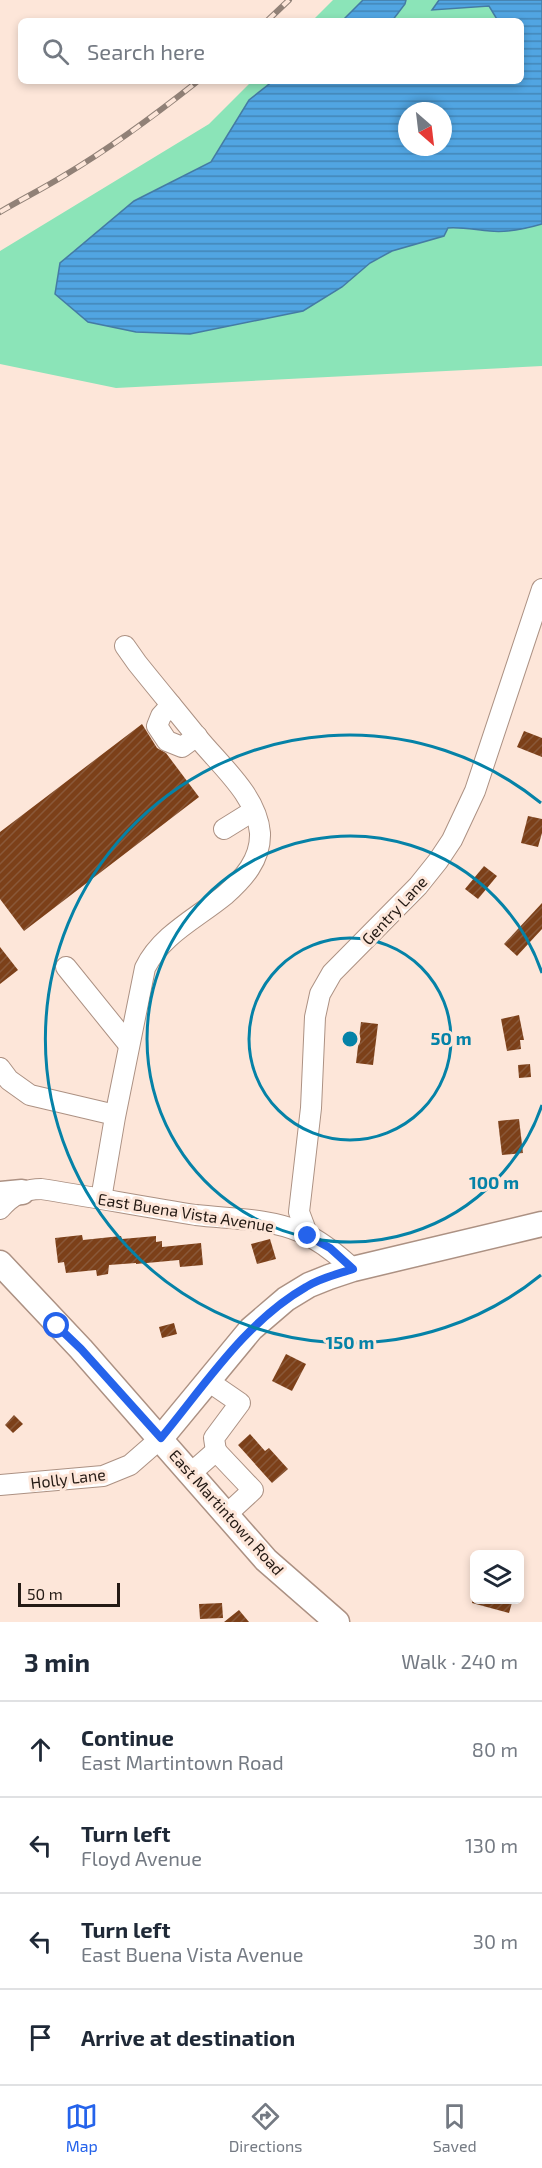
<!DOCTYPE html>
<meta charset="utf-8">
<style>
:root{--surface:#fff;--page:#f2f2f3;--text:#1f2937;--muted:#747a83;--line:#e0e1e3;--accent:#2563eb}
body{margin:0;font-family:"Exo 2",sans-serif;background:var(--page);color:var(--text)}
.controls{position:absolute;right:18px;bottom:18px;display:grid;overflow:hidden;border-radius:9px;box-shadow:0 3px 9px #0003}
.controls button{width:54px;height:54px;display:grid;place-items:center;padding:0;border:0;border-bottom:2px solid var(--line);background:var(--surface);color:var(--text);font:30px sans-serif}
.compass{position:absolute;left:398px;top:102px;width:54px;height:54px;border-radius:50%;background:var(--surface);box-shadow:0 3px 9px #0003;rotate:152deg}
.scale{position:absolute;left:18px;bottom:15px;width:102px;box-sizing:border-box;padding-left:6px;border:3px solid #241a14;border-top:0;font-size:16px;line-height:21px;white-space:nowrap;color:#241a14;-webkit-text-stroke:4px #fde6d9;paint-order:stroke}
.stop{position:absolute;width:18px;height:18px;margin:-14px;border:4px solid #2563eb;border-radius:50%;background:#fff}
.stop.end{background:#2563eb;border-color:#fff;box-shadow:0 2px 6px #0008}
.list{margin:0;padding:0;list-style:none}
h2{display:flex;justify-content:space-between;align-items:center;height:78px;margin:0;padding:0 24px;font-size:26px}
h2 small{font-size:20px;font-weight:400;color:var(--muted)}
.list li{display:grid;grid-template-columns:39px 1fr auto;gap:18px;align-items:center;box-sizing:border-box;height:96px;padding:0 24px;border-top:2px solid var(--line)}
.list b{display:block;font-size:22px;white-space:nowrap}
.list p{margin:0;font-size:20px;white-space:nowrap;color:var(--muted)}
.list em{font-size:20px;font-style:normal;color:var(--muted)}
.icon{flex:none;width:33px;height:33px;fill:none;stroke:currentColor;stroke-width:2;stroke-linecap:round;stroke-linejoin:round}
.map{position:relative;flex:none;width:542px;height:1622px;overflow:hidden}
.search{position:absolute;background:var(--surface);box-shadow:0 3px 9px #0003;left:18px;right:18px;top:18px;height:66px;display:flex;align-items:center;gap:15px;box-sizing:border-box;padding:0 21px;border-radius:9px;color:var(--muted);font-size:22px}
.sheet{height:462px;background:var(--surface)}
nav{display:flex;justify-content:space-around;align-items:center;box-sizing:border-box;height:84px;border-top:2px solid var(--line);background:var(--surface);font-size:16px;color:var(--muted)}
nav a{display:grid;justify-items:center;gap:3px}
nav .on{color:var(--accent)}
.map>svg:first-child{display:block}
</style>
<div class="map">
<svg width="542" height="1622" viewBox="0 0 542 1622">
<defs>
<pattern id="water-rules" width="6" height="5" patternUnits="userSpaceOnUse" patternTransform="scale(1.5)"><rect width="6" height="5" fill="#51a5e2"/><path d="M0 2.5h6" fill="none" stroke="#4386b6"/></pattern>
<pattern id="building-hatch" width="6" height="6" patternUnits="userSpaceOnUse" patternTransform="scale(1.5)"><rect width="6" height="6" fill="#7c4019"/><path d="M-1 1l2-2M0 6l6-6M5 7l2-2" fill="none" stroke="#895839"/></pattern>
</defs>
<rect width="100%" height="100%" fill="#fde6d9"/>
<path fill="#8be4b8" fill-rule="evenodd" d="M333 0H542V366L116 388 0 364V251L209 124 252 81H521V21H312ZM407 111H443V147H407Z"/>
<g fill="url(#water-rules)" stroke="#447ba4" stroke-width="1.5" fill-rule="evenodd">
<path d="M363 0H406L405 4 392 21H342Z"/>
<path d="M439 0H542V224C525 229 508 233 490 231 476 230 463 227 448 228L444 236 392 251 370 263 342 287 303 311 190 334 136 332 88 322 55 294 60 263 134 201 211 162 249 100 273 81H418L433 83 445 81H521V21H498L489 6 432 10ZM407 111H443V147H407Z"/>
</g>
<g fill="url(#building-hatch)">
<path d="M142 724 157 748 166 753 199 797 24 931 0 899V832Z"/>
<path d="M524 731 542 738V757L517 747Z"/>
<path d="M528 816 542 819V833L538 847 521 843Z"/>
<path d="M484 866 497 876 478 899 465 889Z"/>
<path d="M542 903V929L517 956 504 944Z"/>
<path d="M0 947 18 970 0 984Z"/>
<path d="M519 1015 524 1040H520L521 1049 507 1051 501 1019Z"/>
<path d="M361 1022 378 1024 373 1065 356 1063Z"/>
<path d="M530 1064 531 1077 519 1078 518 1065Z"/>
<path d="M519 1119 523 1153 502 1155 498 1121Z"/>
<path d="M82 1235 83 1240 121 1236 122 1239 156 1236V1242L162 1241V1247L201 1243 203 1265 180 1267 179 1260 136 1264V1263L109 1265 108 1274 97 1276 96 1270 66 1273 64 1262 58 1263 55 1238Z"/>
<path d="M270 1239 276 1259 257 1264 251 1244Z"/>
<path d="M174 1323 177 1334 162 1338 159 1327Z"/>
<path d="M286 1354 306 1364 292 1391 272 1381Z"/>
<path d="M14 1415 23 1424 13 1433 5 1425Z"/>
<path d="M250 1434 265 1451 269 1448 288 1469 272 1483 238 1445Z"/>
<path d="M473 1599H513L509 1613 472 1603Z"/>
<path d="M222 1603 223 1618 200 1619 199 1604Z"/>
<path d="M239 1610 249 1622H224Z"/>
</g>
<g fill="none" stroke-linecap="round" stroke-linejoin="round">
<g stroke="#ac9183" stroke-width="22">
<g id="minor">
<path d="M171 705 161 716 157 726 167 741 182 747 197 736"/>
<path d="M224 829 253 811"/>
<path d="M66 967 129 1045"/>
<path d="M0 1068 9 1080 30 1095 115 1115"/>
<path d="M101 1199 115 1117 145 968C161 935 197 918 225 895 243 879 261 860 260 833 257 796 221 766 198 738 178 713 157 688 137 663L125 646"/>
<path d="M0 1209C11 1196 23 1189 41 1189 93 1197 144 1207 196 1215 230 1219 268 1218 301 1232 321 1241 337 1254 353 1269"/>
<path d="M308 1236 299 1212 311 1108 315 1017 320 994 332 973 418 886 438 861 452 840 475 791 542 589"/>
<path d="M208 1381 240 1403 214 1438 216 1451"/>
<path d="M191 1473 216 1451 253 1490 227 1514"/>
<path d="M0 1485 103 1476 130 1465 161 1438"/>
</g>
</g>
<g stroke="#ac9183" stroke-width="27">
<g id="major">
<path d="M0 1194 22 1192"/>
<path d="M0 1263 81 1349 266 1560 337 1622"/>
<path d="M161 1438 251 1329 286 1299 309 1285 329 1277 353 1269 542 1224"/>
</g>
</g>
<use href="#minor" stroke="#fff" stroke-width="20"/>
<use href="#major" stroke="#fff" stroke-width="24"/>
<g stroke="#918177" stroke-width="6">
<g id="rail">
<path d="M267 21 289 0"/>
<path d="M0 212C22 199 44 188 65 175 112 147 155 115 198 81"/>
</g>
</g>
<use href="#rail" stroke="#fde6d9" stroke-width="4" stroke-dasharray="11" stroke-linecap="butt"/>
</g>
<g fill="none" stroke-linecap="round" stroke-linejoin="round">
<path stroke="#2563eb" stroke-width="8" d="M57 1326 81 1349 161 1438C205 1385 245 1322 306 1287 320 1278 338 1274 353 1269L330 1248 308 1236"/>
</g>
<g fill="none" stroke="#0582a7" stroke-width="3">
<circle cx="350" cy="1039" r="101"/>
<path d="M542 1105A203 203 0 1 1 542 973"/>
<path d="M541 1275A304 304 0 1 1 541 803"/>
</g>
<g text-anchor="middle" dominant-baseline="central" stroke-width="6" stroke-linejoin="round" paint-order="stroke">
<g font-size="16" fill="#241a14" stroke="#fde6d9">
<text transform="translate(394 910) rotate(-47)">Gentry Lane</text>
<text transform="translate(186 1212) rotate(9)">East Buena Vista Avenue</text>
<text transform="translate(68 1478) rotate(-7)">Holly Lane</text>
<text transform="translate(227 1512) rotate(48)">East Martintown Road</text>
</g>
</g>
<circle cx="350" cy="1039" r="9" fill="#0582a7" stroke="#fde6d9" stroke-width="3"/>
<g font-size="18" text-anchor="middle" font-weight="bold" fill="#0582a7" stroke="#fde6d9" stroke-width="6" stroke-linejoin="round" paint-order="stroke">
<text x="451" y="1045">50 m</text>
<text x="494" y="1189">100 m</text>
<text x="350" y="1349">150 m</text>
</g>
</svg>
<div class="controls">
<button><svg class="icon" aria-label="layers" viewBox="0 0 24 24"><path d="M12 4l9 5-9 5-9-5zM3 14l9 5 9-5"/></svg></button>
</div>
<svg class="compass" viewBox="-18 -18 36 36"><path d="M0-13l5 13h-10z" fill="#e53935"/><path d="M0 13l5-13h-10z" fill="#747a83"/></svg>
<div class="scale">50 m</div>
<div class="stop" style="left:57px;top:1326px"></div>
<div class="stop end" style="left:308px;top:1236px"></div>
<div class="search"><svg class="icon" aria-label="search" viewBox="0 0 24 24"><circle cx="10" cy="10" r="6"/><path d="M15 15l6 6"/></svg>Search here</div>
</div>
<section class="sheet">
<h2>3 min<small>Walk · 240 m</small></h2>
<ul class="list">
<li><svg class="icon" aria-label="ahead" viewBox="0 0 24 24"><path d="M12 20V5M6 11l6-6 6 6"/></svg><div><b>Continue</b><p>East Martintown Road</p></div><em>80 m</em></li>
<li><svg class="icon" aria-label="left" viewBox="0 0 24 24"><path d="M17 20v-9H6M10 6l-5 5 5 5"/></svg><div><b>Turn left</b><p>Floyd Avenue</p></div><em>130 m</em></li>
<li><svg class="icon" aria-label="left" viewBox="0 0 24 24"><path d="M17 20v-9H6M10 6l-5 5 5 5"/></svg><div><b>Turn left</b><p>East Buena Vista Avenue</p></div><em>30 m</em></li>
<li><svg class="icon" aria-label="arrive" viewBox="0 0 24 24"><path d="M6 21V4h12l-3 4 3 4H6"/></svg><div><b>Arrive at destination</b></div></li>
</ul>
</section>
<nav>
<a class="on"><svg class="icon" aria-label="map" viewBox="0 0 24 24"><path d="M3 6l6-2 6 2 6-2v14l-6 2-6-2-6 2zM9 4v14M15 6v14"/></svg>Map</a>
<a><svg class="icon" aria-label="directions" viewBox="0 0 24 24"><path d="M12 3l9 9-9 9-9-9zM9 14v-3h6M13 9l2 2-2 2"/></svg>Directions</a>
<a><svg class="icon" aria-label="saved" viewBox="0 0 24 24"><path d="M7 4h10v16l-5-4-5 4z"/></svg>Saved</a>
</nav>
